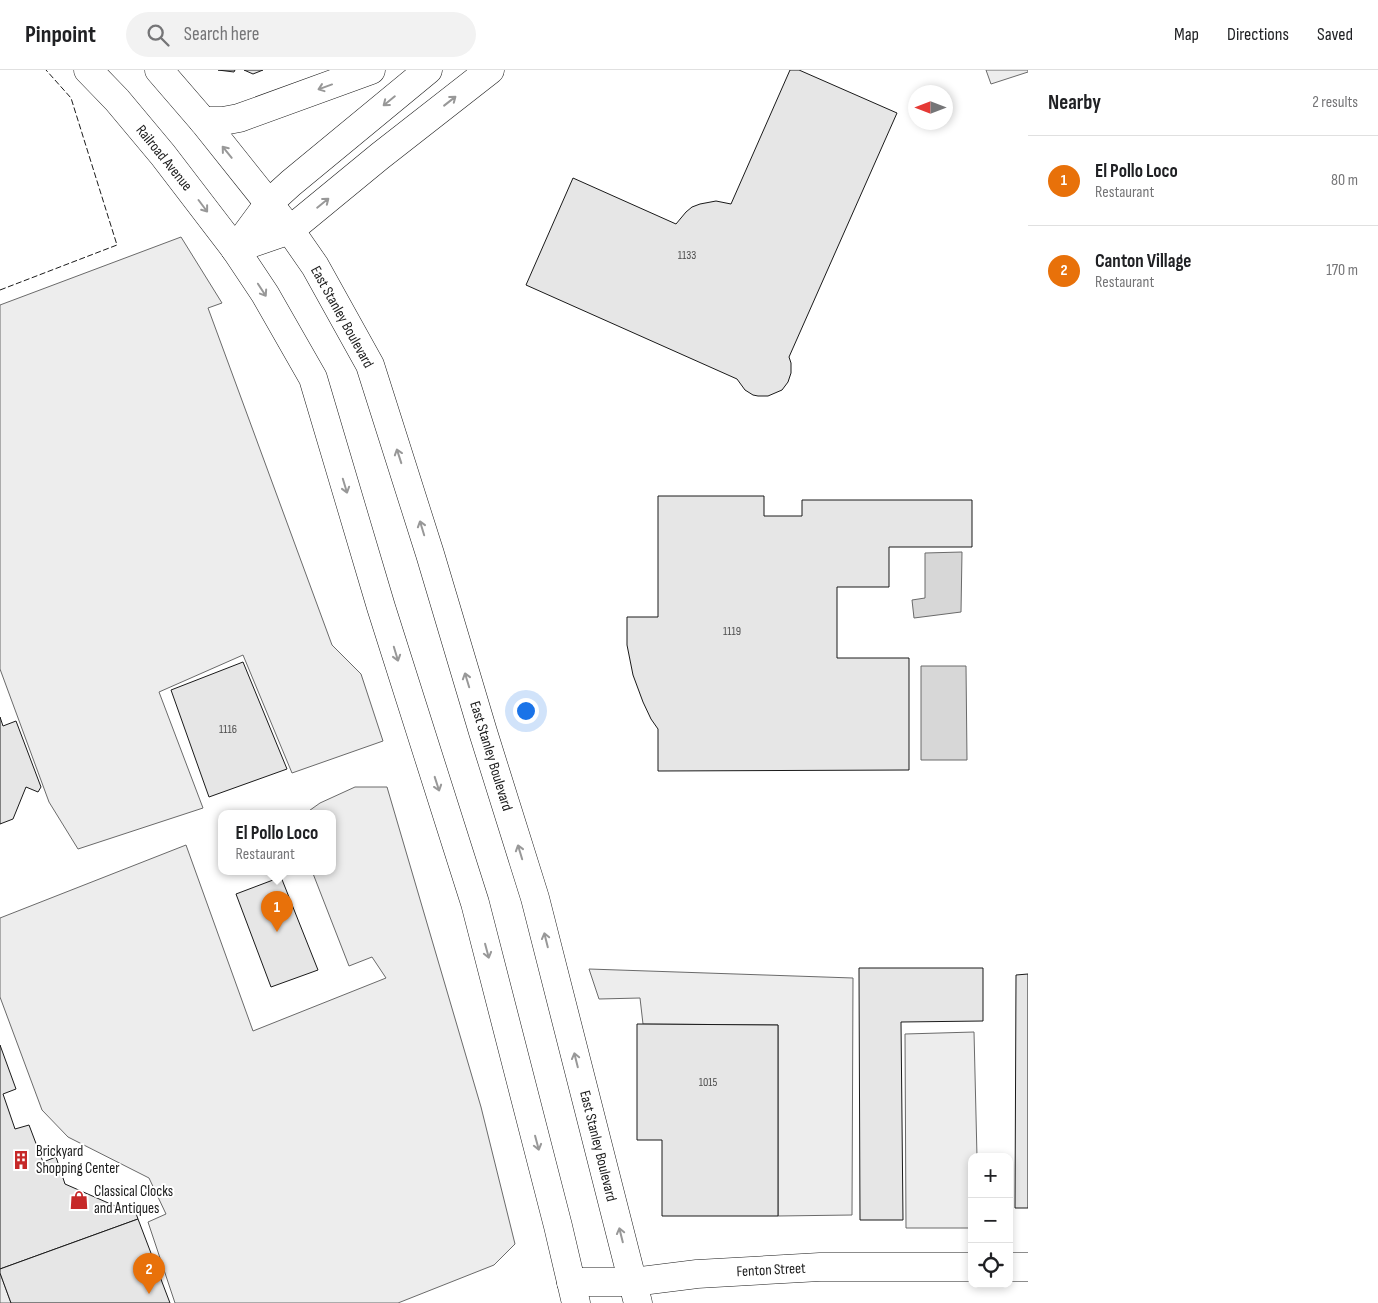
<!DOCTYPE html>
<meta charset="utf-8">
<style>
:root{--surface:#fff;--page:#f2f2f2;--text:#202124;--muted:#757577;--line:#e0e0e0;--accent:#c62828}
body{margin:0;font-family:"Sofia Sans Condensed",sans-serif;background:var(--page);color:var(--text)}
.controls{position:absolute;right:15px;bottom:15px;display:grid;overflow:hidden;border-radius:10px;box-shadow:0 2px 8px #0003}
.controls button{width:45px;height:45px;display:grid;place-items:center;padding:0;border:0;border-bottom:1px solid var(--line);background:var(--surface);color:var(--text);font:25px sans-serif}
.compass{position:absolute;left:908px;top:15px;width:45px;height:45px;border-radius:50%;background:var(--surface);box-shadow:0 2px 8px #0003;rotate:270deg}
.you{position:absolute;left:525px;top:640px;width:18px;height:18px;margin:-12px;border:4px solid #fff;border-radius:50%;background:#1a73e8;box-shadow:0 0 0 8px #1a73e833}
.badge{display:grid;place-items:center;width:32px;height:32px;border-radius:50%;background:var(--accent);color:#fff;font-size:16px;font-weight:700}
.pin{position:absolute;translate:-50% -41px;filter:drop-shadow(0 1px 2px #0008)}
.pin::after{content:'';position:absolute;top:26px;width:18px;height:15px;background:inherit;clip-path:polygon(0 0,100% 0,50% 100%)}
.popup{position:absolute;left:218px;top:740px;width:118px;height:65px;box-sizing:border-box;display:grid;place-content:center;border-radius:10px;background:var(--surface);filter:drop-shadow(0 1px 4px #0005);font-size:16px;white-space:nowrap;color:var(--muted)}
.popup b{font-size:19px;color:var(--text)}
.popup::after{content:'';position:absolute;left:50%;top:100%;margin-left:-10px;border:10px solid transparent;border-top-color:var(--surface)}
.list{margin:0;padding:0;list-style:none}
h2{display:flex;justify-content:space-between;align-items:center;height:65px;margin:0;padding:0 20px;font-size:21px}
h2 small{font-size:16px;font-weight:400;color:var(--muted)}
.list li{display:grid;grid-template-columns:32px 1fr auto;gap:15px;align-items:center;box-sizing:border-box;height:90px;padding:0 20px;border-top:1px solid var(--line)}
.list b{display:block;font-size:19px;white-space:nowrap}
.list p{margin:0;font-size:16px;white-space:nowrap;color:var(--muted)}
.list em{font-size:16px;font-style:normal;color:var(--muted)}
.icon{flex:none;width:28px;height:28px;fill:none;stroke:currentColor;stroke-width:2;stroke-linecap:round;stroke-linejoin:round}
.map{position:relative;flex:none;width:1028px;height:1233px;overflow:hidden}
header{display:flex;align-items:center;gap:30px;box-sizing:border-box;height:70px;padding:0 25px;background:var(--surface);border-bottom:1px solid var(--line)}
header strong{font-size:24px}
nav{display:flex;gap:28px;margin-inline-start:auto;font-size:18px}
.search{width:350px;height:45px;background:var(--page);display:flex;align-items:center;gap:12px;box-sizing:border-box;padding:0 18px;border-radius:28px;color:var(--muted);font-size:19px}
main{display:flex}
aside{flex:1;background:var(--surface)}
.map>svg:first-child{display:block}
</style>
<header>
<strong>Pinpoint</strong>
<div class="search"><svg class="icon" aria-label="search" viewBox="0 0 24 24"><circle cx="10" cy="10" r="6"/><path d="M15 15l6 6"/></svg>Search here</div>
<nav><a>Map</a><a>Directions</a><a>Saved</a></nav>
</header>
<main>
<div class="map">
<svg width="1028" height="1233" viewBox="0 0 1028 1233">
<rect width="100%" height="100%" fill="#fff"/>
<g fill="#ededed" stroke="#6a6a6a">
<path d="M986 0H1028V2L991 14Z"/>
<path d="M181 167 222 233 208 238 332 575 361 604 383 671 292 703 243 585 159 622 203 738 78 779 49 732 0 599V235Z"/>
<path d="M355 717H387L481 1037 515 1174 494 1195 398 1233H175L148 1152 166 1144 149 1108 68 1067 42 1040 0 927V848L186 775 253 961 386 908 372 887 349 896 312 801H332V743H306L320 733Z"/>
<path d="M589 899 853 908 852 1145 778 1146V955L643 954 640 928 599 929Z"/>
<path d="M974 962 977 1087H972V1158H906L905 964Z"/>
<path d="M0 1203 11 1233H0Z"/>
</g>
<g fill="#d7d7d7" stroke="#6a6a6a">
<path d="M962 482 961 542 914 548 912 530 925 528V483Z"/>
<path d="M921 596H966L967 690H921Z"/>
</g>
<g fill="#e6e6e6" stroke="#1a1a1a">
<path d="M218 0H235L234 2Z"/>
<path d="M244 0H263L253 4Z"/>
<path d="M790 0H799L897 43 789 287 791 293V303L788 312 782 320 768 326H758L753 325 745 320 737 309 526 215 573 108 676 154 686 142 692 137 700 134 716 131 731 134Z"/>
<path d="M658 426H764V446H802V430H972V477H889V517H837V588H909V700L658 701V659L651 649 643 632 633 605 627 575V547H658Z"/>
<path d="M243 592 287 699 209 727 171 620Z"/>
<path d="M0 647 3 656 16 651 41 717 38 722 26 717 13 749 0 754Z"/>
<path d="M281 807 318 900 271 917 236 824Z"/>
<path d="M859 898H983V951L901 952 903 1150H860Z"/>
<path d="M1028 904V1138H1015L1016 905Z"/>
<path d="M637 954 778 955V1146H662V1070H637Z"/>
<path d="M0 975 16 1019 3 1024 15 1059 29 1055 43 1092 56 1087 65 1114 122 1139 133 1135 138 1149 0 1199Z"/>
<path d="M138 1149 170 1233H11L0 1203V1199Z"/>
</g>
<g fill="none" stroke-linecap="round" stroke-linejoin="round">
<g stroke="#1a1a1a" stroke-width="29">
<g id="minor">
<path d="M1009 1197H1028"/>
<path d="M571 1212H633L697 1204 820 1197H972"/>
</g>
</g>
<g stroke="#1a1a1a" stroke-width="29">
<g id="major">
<path d="M88 0 117 30 163 85 235 179 265 224 313 308 381 537 475 833 558 1156 576 1233"/>
<path d="M159 0 203 51 290 160 315 196 370 295 430 484 483 662 535 828 638 1233"/>
<path d="M203 51H223L239 48 371 0"/>
<path d="M235 179 290 160 380 86 490 0"/>
<path d="M235 179 269 133 291 113 428 0"/>
</g>
</g>
<use href="#minor" stroke="#fff" stroke-width="28"/>
<use href="#major" stroke="#fff" stroke-width="28"/>
<path stroke="#1a1a1a" stroke-width="1" stroke-dasharray="6 2.5" stroke-linecap="butt" d="M0 220 117 175 71 28 46 0"/>
</g>
<defs><path id="oneway-shaft" d="M-6 0H5M1.5-3L5.5 0L1.5 3" fill="none" stroke-width="1.6" stroke-linecap="round" stroke-linejoin="round" transform="scale(1.25)"/></defs>
<g stroke="#989898">
<use href="#oneway-shaft" transform="translate(325 17) rotate(160)"/>
<use href="#oneway-shaft" transform="translate(389 31) rotate(141)"/>
<use href="#oneway-shaft" transform="translate(450 31) rotate(-38)"/>
<use href="#oneway-shaft" transform="translate(227 82) rotate(-129)"/>
<use href="#oneway-shaft" transform="translate(323 133) rotate(-39)"/>
<use href="#oneway-shaft" transform="translate(203 136) rotate(53)"/>
<use href="#oneway-shaft" transform="translate(262 220) rotate(57)"/>
<use href="#oneway-shaft" transform="translate(399 386) rotate(-108)"/>
<use href="#oneway-shaft" transform="translate(345 416) rotate(73)"/>
<use href="#oneway-shaft" transform="translate(422 458) rotate(-107)"/>
<use href="#oneway-shaft" transform="translate(396 584) rotate(73)"/>
<use href="#oneway-shaft" transform="translate(467 610) rotate(-107)"/>
<use href="#oneway-shaft" transform="translate(437 714) rotate(72)"/>
<use href="#oneway-shaft" transform="translate(520 782) rotate(-107)"/>
<use href="#oneway-shaft" transform="translate(546 870) rotate(-104)"/>
<use href="#oneway-shaft" transform="translate(487 881) rotate(75)"/>
<use href="#oneway-shaft" transform="translate(576 990) rotate(-104)"/>
<use href="#oneway-shaft" transform="translate(537 1073) rotate(75)"/>
<use href="#oneway-shaft" transform="translate(621 1165) rotate(-104)"/>
</g>
<defs>
<g id="building-bare" transform="scale(1.5)"><path d="M-4-6H4V6H1V3H-1V6H-4ZM-2.5-4.3h1.7v1.8h-1.7ZM.8-4.3h1.7v1.8H.8ZM-2.5-1h1.7V.8h-1.7ZM.8-1h1.7V.8H.8Z" fill="#c62828" stroke="#fff" stroke-width="2.5" paint-order="stroke"/></g>
<g id="shop-bare" transform="scale(1.5)"><path d="M-5-2.5h2.3a2.7 3.5 0 0 1 5.4 0H5L5.5 6h-11ZM-1.5-2.5h3a1.5 2.3 0 0 0-3 0Z" fill="#c62828" stroke="#fff" stroke-width="2.5" paint-order="stroke"/></g>
</defs>
<g fill-rule="evenodd">
<use href="#building-bare" x="21" y="1090"/>
<use href="#shop-bare" x="79" y="1130"/>
</g>
<g text-anchor="middle" dominant-baseline="central" stroke-width="4" stroke-linejoin="round" paint-order="stroke">
<g font-size="12" fill="#4d4d4d">
<text x="687" y="185">1133</text>
<text x="732" y="561">1119</text>
<text x="228" y="659">1116</text>
<text x="708" y="1012">1015</text>
</g>
<g font-size="15" fill="#1a1a1a" stroke="#fff">
<text transform="translate(164 88) rotate(51)">Railroad Avenue</text>
<text transform="translate(342 247) rotate(61)">East Stanley Boulevard</text>
<text transform="translate(491 686) rotate(73)">East Stanley Boulevard</text>
<text transform="translate(598 1076) rotate(76)">East Stanley Boulevard</text>
<text transform="translate(771 1200) rotate(-3)">Fenton Street</text>
</g>
<g font-size="15" fill="#1a1a1a" stroke="#fff" text-anchor="start">
<text x="36" y="1081">Brickyard<tspan x="36" dy="17">Shopping Center</tspan></text>
<text x="94" y="1121">Classical Clocks<tspan x="94" dy="17">and Antiques</tspan></text>
</g>
</g>
</svg>
<div class="controls">
<button>+</button>
<button>−</button>
<button><svg class="icon" aria-label="locate" viewBox="0 0 24 24"><circle cx="12" cy="12" r="6"/><path d="M12 2v4M12 18v4M2 12h4M18 12h4"/></svg></button>
</div>
<svg class="compass" viewBox="-18 -18 36 36"><path d="M0-13l5 13h-10z" fill="#e53935"/><path d="M0 13l5-13h-10z" fill="#757577"/></svg>
<div class="you"></div>
<div class="pin badge" style="left:277px;top:862px;background:#e8710a">1</div>
<div class="popup"><b>El Pollo Loco</b>Restaurant</div>
<div class="pin badge" style="left:149px;top:1224px;background:#e8710a">2</div>
</div>
<aside>
<h2>Nearby<small>2 results</small></h2>
<ul class="list">
<li><span class="badge" style="background:#e8710a">1</span><div><b>El Pollo Loco</b><p>Restaurant</p></div><em>80 m</em></li>
<li><span class="badge" style="background:#e8710a">2</span><div><b>Canton Village</b><p>Restaurant</p></div><em>170 m</em></li>
</ul>
</aside>
</main>
